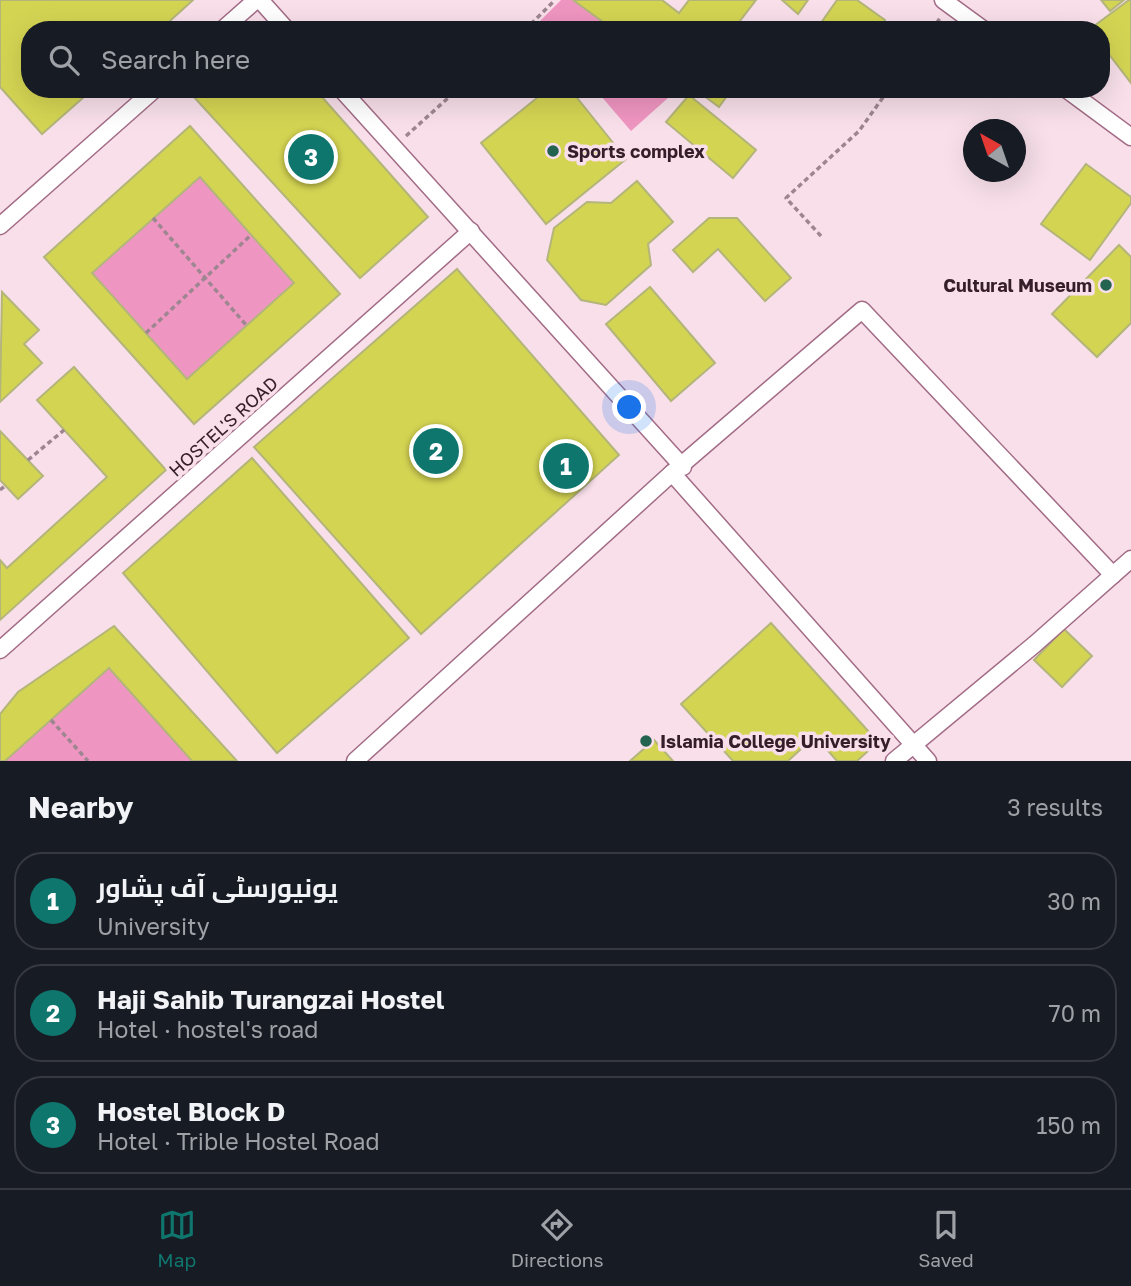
<!DOCTYPE html>
<meta charset="utf-8">
<style>
:root{--surface:#171b24;--page:#242831;--text:#f1f3f6;--muted:#9ea1a6;--line:#363941;--accent:#0f766e}
body{margin:0;font-family:"Golos Text",Cairo,sans-serif;background:var(--page);color:var(--text)}
.compass{position:absolute;left:963px;top:119px;width:63px;height:63px;border-radius:50%;background:var(--surface);box-shadow:0 7px 28px #0002;rotate:320deg}
.you{position:absolute;left:630px;top:408px;width:24px;height:24px;margin:-18px;border:5px solid #fff;border-radius:50%;background:#1a73e8;box-shadow:0 0 0 10px #1a73e833}
.badge{display:grid;place-items:center;width:46px;height:46px;border-radius:50%;background:var(--accent);color:#fff;font-size:23px;font-weight:700}
.pin{position:absolute;translate:-50% -50%;border:4px solid #fff;box-shadow:0 2px 7px #0006}
.list{margin:0;padding:0;list-style:none}
h2{display:flex;justify-content:space-between;align-items:center;height:91px;margin:0;padding:0 28px;font-size:30px}
h2 small{font-size:23px;font-weight:400;color:var(--muted)}
.list li{display:grid;grid-template-columns:46px 1fr auto;gap:21px;align-items:center;box-sizing:border-box;height:98px;margin:0 14px 14px;padding:0 14px;border:2px solid var(--line);border-radius:28px}
.list b{display:block;font-size:26px;white-space:nowrap}
.list p{margin:0;font-size:23px;white-space:nowrap;color:var(--muted)}
.list em{font-size:23px;font-style:normal;color:var(--muted)}
.icon{flex:none;width:38px;height:38px;fill:none;stroke:currentColor;stroke-width:2;stroke-linecap:round;stroke-linejoin:round}
.map{position:relative;flex:none;width:1131px;height:761px;overflow:hidden}
.search{position:absolute;background:var(--surface);box-shadow:0 7px 28px #0002;left:21px;right:21px;top:21px;height:77px;display:flex;align-items:center;gap:18px;box-sizing:border-box;padding:0 24px;border-radius:28px;color:var(--muted);font-size:26px}
.sheet{height:427px;background:var(--surface)}
nav{display:flex;justify-content:space-around;align-items:center;box-sizing:border-box;height:98px;border-top:2px solid var(--line);background:var(--surface);font-size:19px;color:var(--muted)}
nav a{display:grid;justify-items:center;gap:4px}
nav .on{color:var(--accent)}
.map>svg:first-child{display:block}
</style>
<div class="map">
<svg width="1131" height="761" viewBox="0 0 1131 761">
<rect width="100%" height="100%" fill="#f8dfea"/>
<g fill="#ef95c1">
<path d="M561 0H573L614 30H544L538 23Z"/>
<path d="M595 89H678L631 131Z"/>
<path d="M200 177 294 283 187 379 92 273Z"/>
<path d="M109 668 192 761H5Z"/>
</g>
<g fill="#d4d453" stroke="#b4b57a" stroke-width="2" fill-rule="evenodd">
<path d="M0 0H193L160 30H30V89H93L42 134 0 87Z"/>
<path d="M573 0H662L679 13 689 0H756L733 30H614Z"/>
<path d="M782 0H808L798 14Z"/>
<path d="M837 0H857L885 20 879 30H816Z"/>
<path d="M1101 0H1124L1110 11Z"/>
<path d="M1129 0H1131V83L1101 44V30L1090 29Z"/>
<path d="M201 89H315L428 217 360 278 193 96Z"/>
<path d="M548 89H570L626 159 546 224 481 143Z"/>
<path d="M695 89H732L719 107Z"/>
<path d="M689 95 756 150 733 178 666 122Z"/>
<path d="M190 126 340 294 194 424 44 257ZM200 177 294 283 187 379 92 273Z"/>
<path d="M1086 164 1131 197V203L1090 260 1041 224Z"/>
<path d="M637 181 673 222 648 244 651 265 606 305 581 300 547 260 554 228 587 202 611 203Z"/>
<path d="M709 218H737L791 278 765 301 718 249 693 272 673 250Z"/>
<path d="M1119 245 1131 257V323L1097 357 1052 314Z"/>
<path d="M457 269 619 455 421 634 254 447Z"/>
<path d="M650 287 715 363 671 401 606 324Z"/>
<path d="M2 292 39 330 24 344 42 363 0 402Z"/>
<path d="M74 367 166 470 0 620V560L7 568 107 477 37 400Z"/>
<path d="M0 431 43 476 18 499 0 480Z"/>
<path d="M252 458 409 638 277 753 123 573Z"/>
<path d="M771 623 878 742 857 761H837L815 736 788 761H733L681 704Z"/>
<path d="M114 626 237 761H192L109 668 5 761H0V714L18 692Z"/>
<path d="M1064 629 1092 656 1062 687 1034 660Z"/>
<path d="M654 740 673 761H630Z"/>
</g>
<g fill="none" stroke-linecap="round" stroke-linejoin="round">
<g stroke="#a26b86" stroke-width="19">
<g id="minor">
<path d="M260 0 287 30"/>
<path d="M943 0 984 30"/>
<path d="M222 30 256 0"/>
<path d="M341 89 683 467"/>
<path d="M1066 89 1131 137"/>
<path d="M0 226 155 89"/>
<path d="M672 473 928 761"/>
<path d="M0 650 471 231"/>
<path d="M355 761 672 473 862 310 1113 575"/>
<path d="M894 761 1035 644 1131 559"/>
</g>
</g>
<g stroke="#9e8691" stroke-width="3.5" stroke-dasharray="5 3.5" stroke-linecap="butt">
<path d="M525 30 555 0"/>
<path d="M932 30 940 18"/>
<path d="M406 136 458 89"/>
<path d="M153 218 247 326"/>
<path d="M821 236 786 198 859 131 889 89"/>
<path d="M146 333 251 235"/>
<path d="M28 460 64 430"/>
<path d="M0 490 5 486"/>
<path d="M51 720 88 761"/>
</g>
<use href="#minor" stroke="#fff" stroke-width="16"/>
</g>
<g fill="#24634f" stroke="#f8dfea" stroke-width="2.5">
<circle cx="553" cy="151" r="7"/>
<circle cx="1106" cy="285" r="7"/>
<circle cx="646" cy="741" r="7"/>
</g>
<g text-anchor="middle" dominant-baseline="central" stroke-width="7" stroke-linejoin="round" paint-order="stroke">
<g font-size="18" font-weight="bold" fill="#351e29" stroke="#f8dfea" text-anchor="start">
<text x="567" y="151">Sports complex</text>
<text x="1092" y="285" text-anchor="end">Cultural Museum</text>
<text x="660" y="741">Islamia College University</text>
</g>
<g font-size="18" fill="#351e29" stroke="#f8dfea">
<text transform="translate(223 426) rotate(-42)">HOSTEL'S ROAD</text>
</g>
</g>
</svg>
<svg class="compass" viewBox="-18 -18 36 36"><path d="M0-13l5 13h-10z" fill="#e53935"/><path d="M0 13l5-13h-10z" fill="#9ea1a6"/></svg>
<div class="you"></div>
<div class="pin badge" style="left:566px;top:466px">1</div>
<div class="pin badge" style="left:436px;top:451px">2</div>
<div class="pin badge" style="left:311px;top:157px">3</div>
<div class="search"><svg class="icon" aria-label="search" viewBox="0 0 24 24"><circle cx="10" cy="10" r="6"/><path d="M15 15l6 6"/></svg>Search here</div>
</div>
<section class="sheet">
<h2>Nearby<small>3 results</small></h2>
<ul class="list">
<li><span class="badge">1</span><div><b>یونیورسٹی آف پشاور</b><p>University</p></div><em>30 m</em></li>
<li><span class="badge">2</span><div><b>Haji Sahib Turangzai Hostel</b><p>Hotel · hostel's road</p></div><em>70 m</em></li>
<li><span class="badge">3</span><div><b>Hostel Block D</b><p>Hotel · Trible Hostel Road</p></div><em>150 m</em></li>
</ul>
</section>
<nav>
<a class="on"><svg class="icon" aria-label="map" viewBox="0 0 24 24"><path d="M3 6l6-2 6 2 6-2v14l-6 2-6-2-6 2zM9 4v14M15 6v14"/></svg>Map</a>
<a><svg class="icon" aria-label="directions" viewBox="0 0 24 24"><path d="M12 3l9 9-9 9-9-9zM9 14v-3h6M13 9l2 2-2 2"/></svg>Directions</a>
<a><svg class="icon" aria-label="saved" viewBox="0 0 24 24"><path d="M7 4h10v16l-5-4-5 4z"/></svg>Saved</a>
</nav>
